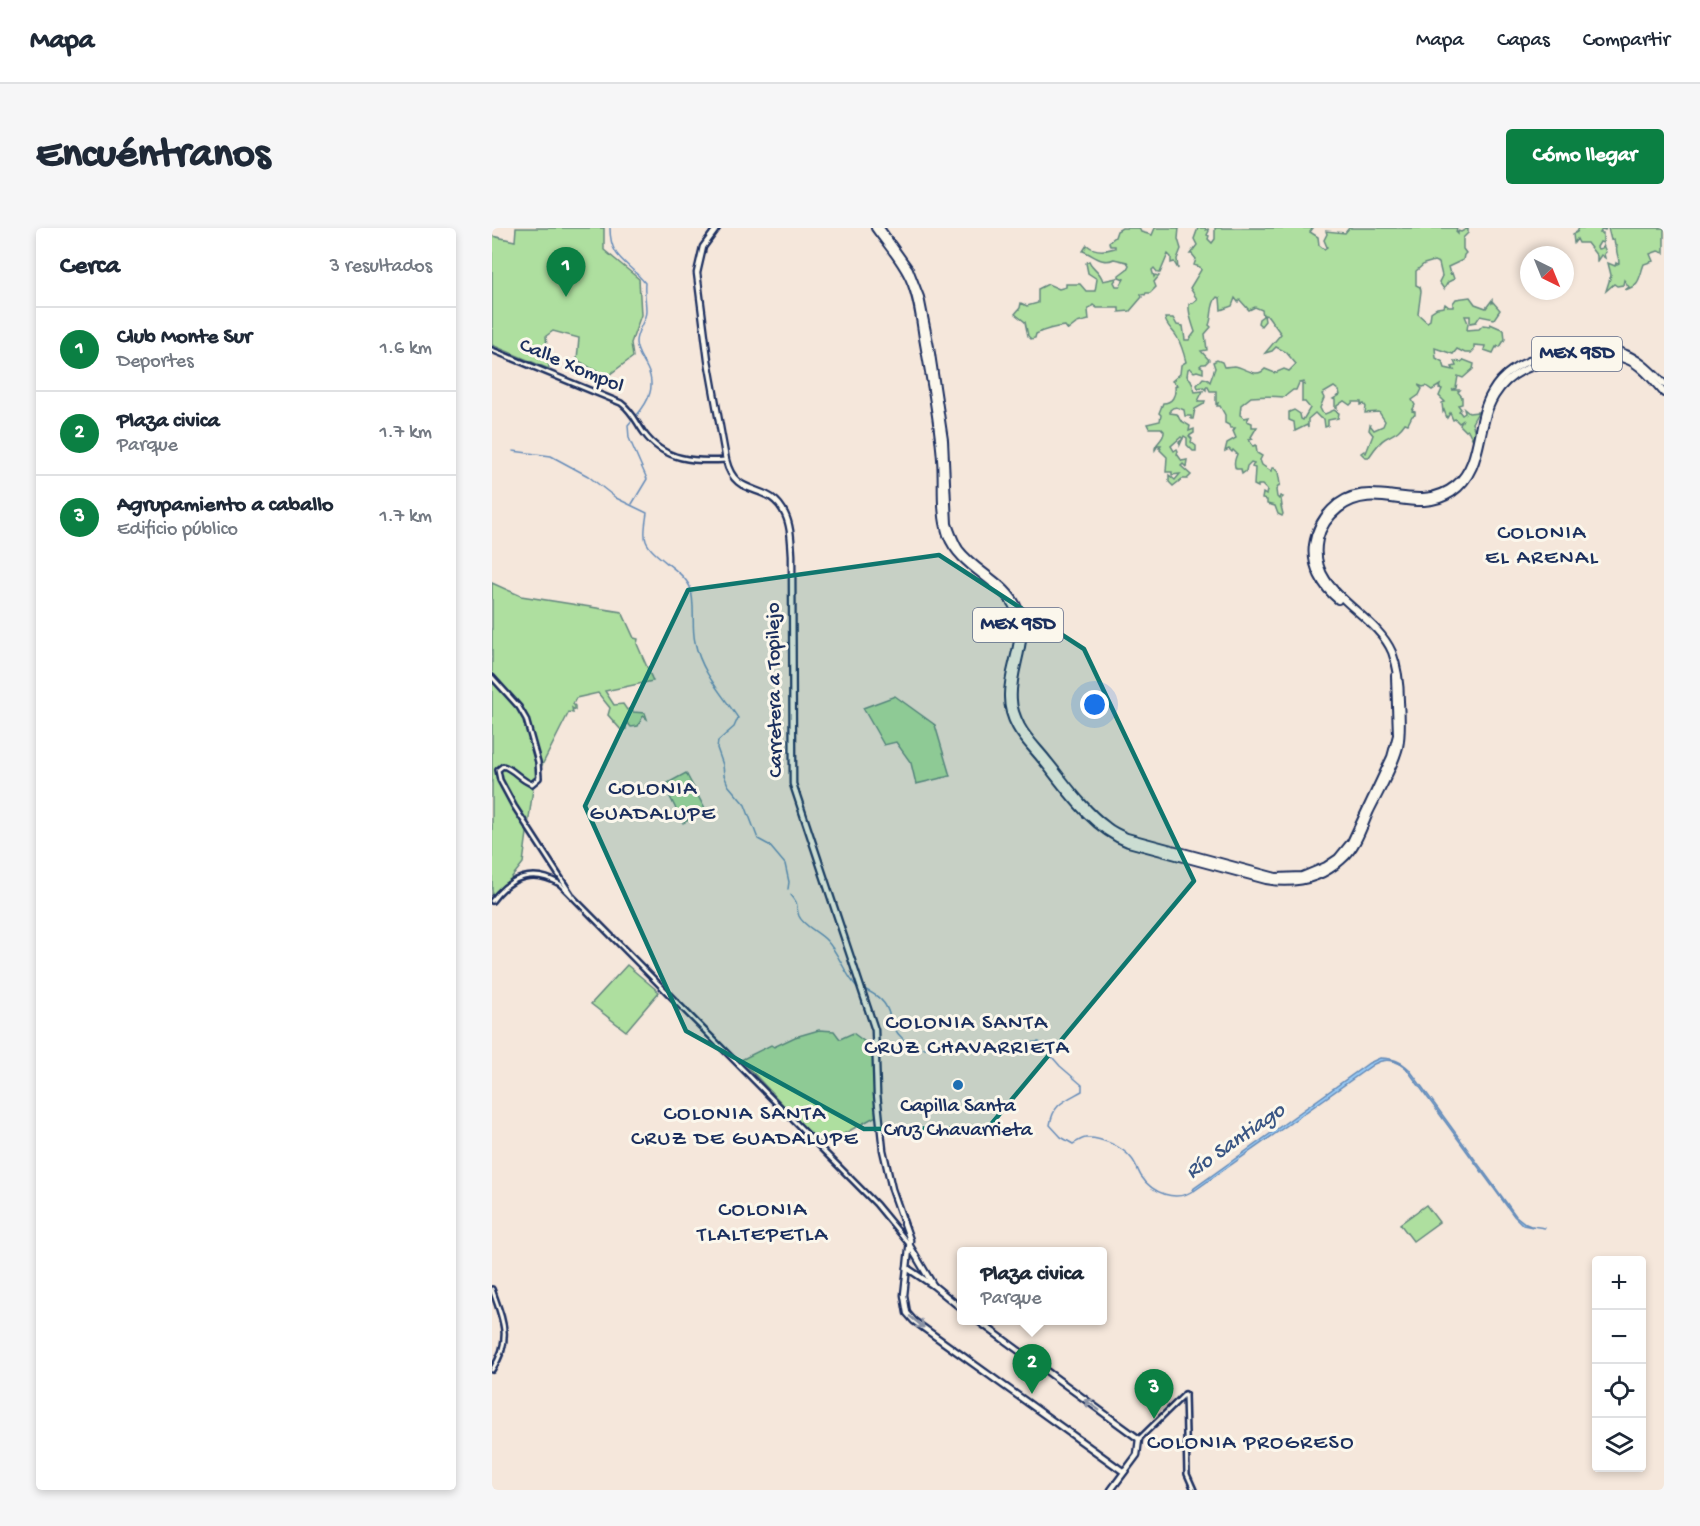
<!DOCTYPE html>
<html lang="es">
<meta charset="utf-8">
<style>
:root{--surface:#fff;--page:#f6f6f7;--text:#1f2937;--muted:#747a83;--line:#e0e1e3;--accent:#0b8043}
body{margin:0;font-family:"Gochi Hand",sans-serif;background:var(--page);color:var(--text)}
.controls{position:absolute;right:18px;bottom:18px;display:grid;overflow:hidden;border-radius:6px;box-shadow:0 3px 9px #0003}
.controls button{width:54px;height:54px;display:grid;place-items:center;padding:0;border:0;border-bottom:2px solid var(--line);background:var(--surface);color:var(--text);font:30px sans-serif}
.compass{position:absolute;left:1028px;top:18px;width:54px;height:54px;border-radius:50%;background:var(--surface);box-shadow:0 3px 9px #0003;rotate:137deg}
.you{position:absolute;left:603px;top:477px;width:21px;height:21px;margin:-15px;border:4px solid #fff;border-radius:50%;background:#1a73e8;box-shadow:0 0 0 9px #1a73e833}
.badge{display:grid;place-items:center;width:39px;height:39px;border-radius:50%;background:var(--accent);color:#fff;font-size:20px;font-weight:700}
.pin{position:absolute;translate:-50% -50px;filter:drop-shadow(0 2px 3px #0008)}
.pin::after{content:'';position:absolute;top:32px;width:21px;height:18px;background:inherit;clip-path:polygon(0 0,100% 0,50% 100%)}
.popup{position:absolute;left:465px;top:1019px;width:150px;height:78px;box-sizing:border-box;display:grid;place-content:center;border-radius:6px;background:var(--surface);filter:drop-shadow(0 2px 4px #0005);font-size:20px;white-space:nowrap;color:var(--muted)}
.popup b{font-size:22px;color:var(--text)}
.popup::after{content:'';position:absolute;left:50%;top:100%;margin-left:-12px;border:12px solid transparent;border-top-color:var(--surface)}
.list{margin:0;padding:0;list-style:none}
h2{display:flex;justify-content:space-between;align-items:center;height:78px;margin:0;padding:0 24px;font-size:26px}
h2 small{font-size:20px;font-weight:400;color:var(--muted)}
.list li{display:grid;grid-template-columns:39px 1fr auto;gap:18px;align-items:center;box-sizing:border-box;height:84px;padding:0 24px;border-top:2px solid var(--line)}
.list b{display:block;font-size:22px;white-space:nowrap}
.list p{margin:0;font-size:20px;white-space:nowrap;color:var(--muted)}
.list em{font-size:20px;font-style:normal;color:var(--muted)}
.icon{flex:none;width:33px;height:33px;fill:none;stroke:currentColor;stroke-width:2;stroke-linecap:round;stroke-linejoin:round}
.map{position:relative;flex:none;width:1172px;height:1262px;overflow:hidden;border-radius:6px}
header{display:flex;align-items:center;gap:36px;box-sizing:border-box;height:84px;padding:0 30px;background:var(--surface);border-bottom:2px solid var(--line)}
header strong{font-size:28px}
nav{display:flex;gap:33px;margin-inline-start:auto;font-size:21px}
.intro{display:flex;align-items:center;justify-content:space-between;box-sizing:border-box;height:144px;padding:0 36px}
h1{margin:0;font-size:42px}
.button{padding:15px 27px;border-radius:6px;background:var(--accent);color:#fff;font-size:21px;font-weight:700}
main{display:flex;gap:36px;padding:0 36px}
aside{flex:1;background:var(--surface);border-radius:6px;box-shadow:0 3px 9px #0003}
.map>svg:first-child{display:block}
</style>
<header>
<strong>Mapa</strong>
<nav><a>Mapa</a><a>Capas</a><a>Compartir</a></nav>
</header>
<div class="intro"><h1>Encuéntranos</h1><a class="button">Cómo llegar</a></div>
<main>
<aside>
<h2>Cerca<small>3 resultados</small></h2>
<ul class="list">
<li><span class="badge">1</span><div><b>Club Monte Sur</b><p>Deportes</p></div><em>1.6 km</em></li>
<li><span class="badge">2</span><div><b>Plaza civica</b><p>Parque</p></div><em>1.7 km</em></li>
<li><span class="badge">3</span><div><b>Agrupamiento a caballo</b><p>Edificio público</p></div><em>1.7 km</em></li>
</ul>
</aside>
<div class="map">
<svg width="1172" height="1262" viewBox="0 0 1172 1262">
<rect width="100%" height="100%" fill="#f5e7db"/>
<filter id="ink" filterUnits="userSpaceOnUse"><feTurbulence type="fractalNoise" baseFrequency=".0167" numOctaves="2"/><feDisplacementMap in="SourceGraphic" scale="12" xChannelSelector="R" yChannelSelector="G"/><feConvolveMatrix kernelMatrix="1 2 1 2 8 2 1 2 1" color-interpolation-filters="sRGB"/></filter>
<g filter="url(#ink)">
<g fill="#aedf9f" stroke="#64877e" stroke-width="1.5">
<path d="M24 0H112V22L147 51 149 87 139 115 141 129 114 149 85 132 87 110 61 103 54 108 57 141 0 117V8L23 13Z"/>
<path d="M630 0H647L649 4 660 7 663 0H687L686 11 689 21 685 31 686 41 682 34 679 35V29L676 26 668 45H666L662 40 660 42 662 49 663 47 667 48 662 54 664 59 658 65H654L653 67 649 66 650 69 638 83 627 84V80H605L601 77 596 82 597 92 585 95 576 102 573 98C561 99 554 101 544 106L543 110 539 111 536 108 533 94 523 86 528 80 529 75 535 78 546 75V61L556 56 567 61 574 59V56H588L594 63H603L605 51 596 45 594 35 597 33C600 41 607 41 611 53L625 50 622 54 624 58H628L632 51 627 49V47L635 41 637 37 635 34 622 31C610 37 602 27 591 23L595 17C603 24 613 23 623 20V18H618L617 14 623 9 625 3Z"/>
<path d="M706 0H713L714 2 716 1 717 3 715 7 717 8 716 11 720 15 723 11V0H821L818 4 826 9 827 17 832 21 835 19 832 12 835 6 834 3 853 5 857 0H965L964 4 966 6V3L969 4 976 0V5L971 10V21L974 25 972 27 971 32 956 39 958 46 960 45 962 51 956 54 952 61 947 54 950 48 947 35 942 33 932 36 924 43V57L928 59 929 63 926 86 935 94 938 92 939 84 945 80 952 79 953 76 957 79H961V75L964 71 978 69 983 76 994 80 1000 72V75L1001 74 1008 82 1002 91 988 88 984 94 978 95V88H973L976 95 975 102 987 101 991 97 998 98V96L1012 102 1013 111 1008 119 1006 118 1005 120 1004 119 1001 125 992 122 993 118 982 117V122L979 125H973L965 121 961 126 943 120 944 130 951 134 953 140 962 142 960 139 964 138 962 133 969 134 972 132 982 136 981 141 971 150 966 148 964 160 960 162H968L966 164 970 169V176L966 177 969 181 967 183 970 187 973 185 972 181 977 185 986 184 980 195 983 204 980 210 976 202 974 203 968 197 970 193 967 195 963 191 961 192 958 185 955 190 952 182 951 184 950 175 953 174 947 168 950 161 947 160 948 157 940 162 934 158 931 159 926 157 930 161 927 167 920 172 923 177 920 183 923 184V187L920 188 916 196 913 195C907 204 903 205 894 210 888 213 881 223 877 229H873L869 225 872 223 874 225 881 207 877 202 878 197 882 202 891 198 893 193 887 184 873 185 874 179 872 176 869 177V174H861L858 177 852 173 845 178V181L843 180V172L841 171 848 167 847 163 842 159 830 166 832 170 828 180 830 184 833 186 842 182 847 185 846 190 836 192V198L833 199 832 191 828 190 823 185 816 191V200L815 197 803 203 802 194 797 192V184L802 182 808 186 809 191 811 192 818 180 813 174H810V156L813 157 812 154 807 155 804 162H801L792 169C781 168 772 168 759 169L749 177 748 187 752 190 757 189 755 193 760 195V199H765L759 209 761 211 757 212 761 218 764 217 765 225 770 228 768 232 770 237 779 243 780 240H782L786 244 788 256 784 262 785 269 787 271 788 268 791 269 789 271 790 278H789L791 286 790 288 786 286 783 278 775 276V272L770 271 771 265 774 267 775 262 770 257H766V259L762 257 763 240 760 239 762 235 759 234 755 238 754 243 750 246 749 241H744C741 236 743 231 745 226L741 222 740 224 737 221 733 223 735 215 744 210 741 203 743 200H738L737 197 733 195V187L728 178H725L726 175 724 176V163H718L716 159H714V162L710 159 706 160 705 157 711 150 715 151 718 154 723 140 721 134 725 132 730 134 732 139C735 139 739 138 742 138 753 139 764 151 773 141L783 145 792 141 797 143 804 136 794 124 784 119 780 123 773 125 789 106 776 88 772 87 773 93 769 98 766 95 767 91 771 88 770 82 763 79 757 82 748 72 746 74 743 70 740 78 729 82 728 70 725 69C718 76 721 88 717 97L719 99 713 106 715 122 709 123 717 132 713 136H710L708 138 711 140V145L705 143 702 144 698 140 696 141 695 148 699 152 703 164 711 163 706 173H713L712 176 703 181 701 191H699V188H693L692 182C686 179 682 178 678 182V185L685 186 688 192 698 198 697 203 702 201V205L697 208 700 211 699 214 704 218V223H701L695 217V210L692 208 688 217 687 214 691 211 689 209 679 218 682 223 685 221 686 223 685 226 690 233 695 232 694 239 691 236 689 238 699 247 695 251H690L681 258 677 254V247L683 252 688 246 680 247V244H674L675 229 668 222 669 220H667L669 217H666L663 222C662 215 673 212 672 203L669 200H657L655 196 668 193 669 187 667 185 671 175C680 175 684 168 683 158L685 157 680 153 688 146 689 137 694 134C692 126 690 118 685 109 681 102 674 98 673 90H681L685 97 691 98 693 112H697L703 104C700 94 696 86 697 76L700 75 705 71 698 60 709 42 708 39 702 37 704 31 700 26H698L705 17 702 11Z"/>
<path d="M1087 0H1114L1113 2 1110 1 1108 5H1111V15L1108 14 1105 19 1106 21 1110 20 1111 17 1114 24 1112 26 1113 30 1109 27 1105 33V28L1095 15H1087L1085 11 1082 15 1081 6 1085 4Z"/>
<path d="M1116 0H1172V25L1166 23 1158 26 1161 33 1152 36C1147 49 1149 57 1133 62L1137 59 1132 52 1131 57 1125 58 1122 56 1114 63 1119 47 1116 35 1123 38 1124 35 1125 36 1127 35C1127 29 1123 23 1125 18H1123L1122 11 1119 12Z"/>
<path d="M0 355 29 368 130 384 142 410 146 411 145 416 161 453 113 463 122 477 131 476 135 482 138 480 141 484 153 485 155 491 151 488 146 498 139 499 135 494 134 501 130 503 116 487 118 480 106 465 84 470 81 476 83 478V482L80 480 81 485 77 484 42 553 31 635 0 674Z"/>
<path d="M403 468 443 497 458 548 424 556 419 535 404 514 392 517 371 480Z"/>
<path d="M194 545 214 583 191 595 172 557Z"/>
<path d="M135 737 167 764 134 803 99 776Z"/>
<path d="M327 802 342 803 348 811 361 805 381 820 386 887 330 918 249 832 279 817 282 819 303 809Z"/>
<path d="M934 977 947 994 921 1013 908 996Z"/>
</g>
<path fill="#98caf5" stroke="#668cb9" stroke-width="1.5" d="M888 830C901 830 908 833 917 841L1024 988 1034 996 1041 999 1031 997 1022 988 914 840C904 832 894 829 882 836L702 963 701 961 877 835Z"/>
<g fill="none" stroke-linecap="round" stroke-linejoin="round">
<g stroke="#668cb9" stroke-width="1.5">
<path d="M118 0C118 32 136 33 153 55 152 66 154 73 154 83 154 93 144 103 144 114 144 124 151 132 155 140 164 158 157 173 145 187"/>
<path d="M21 223 59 228 96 248 124 270 155 285C154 293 151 306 154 313 160 329 190 341 198 359 204 376 199 397 203 414 209 444 230 466 246 490L242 499 226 513 225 520 231 537 232 547 236 557 253 577 266 611 277 617 293 636 297 654 296 661"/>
<path d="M140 276 155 251 137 210 136 197 141 191"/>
<path d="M299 667C308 677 303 677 307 688 311 698 327 704 335 713 348 727 352 746 366 760"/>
<path d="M374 762C406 777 391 793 411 811 431 829 445 815 464 813 476 811 485 818 496 819 512 821 531 815 547 814L568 838 590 857V863C572 873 561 876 558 897L569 909 581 916C585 914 590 910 594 910 609 909 631 919 640 931 644 936 646 943 649 948 660 965 684 975 702 962"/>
<path d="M1040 998 1053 1000"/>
</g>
<g stroke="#1b2f5e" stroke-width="8">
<g id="minor">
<path d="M0 122 129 175C141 184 144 194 152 205 172 233 204 234 234 232"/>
<path d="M0 449 27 479 34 491 46 534 47 550 40 556C29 553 22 541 11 538L6 542 8 552 22 578 79 666"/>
<path d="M0 673C18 649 41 640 68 656L384 976 417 1016"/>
<path d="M0 1061C11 1093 21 1111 0 1142"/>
<path d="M693 1166 695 1246 702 1262"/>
<path d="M647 1211 693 1166"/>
</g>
</g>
<g stroke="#1b2f5e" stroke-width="9">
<g id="major">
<path d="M225 0 211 19 205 45 216 132 234 232C244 273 277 252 293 286 299 298 299 313 300 327L301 556 383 802 385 866 391 922 400 961 418 1012 412 1067 415 1085 422 1093 632 1244"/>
<path d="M418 1018 441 1057"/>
<path d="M415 1040 442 1058 470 1081"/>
<path d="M485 1092 647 1211 645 1227 619 1262"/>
</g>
</g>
<g stroke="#1b2f5e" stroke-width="10">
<g id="highway">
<path d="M383 0C395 17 410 33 418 52 426 70 428 91 431 110 438 150 446 190 449 231 451 256 447 283 455 307 468 343 515 353 525 388 532 416 515 441 516 469 516 479 519 490 524 499 531 512 543 523 552 535 575 564 600 601 636 615L774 652C802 657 828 652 850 632 864 620 870 602 877 585 887 564 901 542 907 519 910 504 909 488 908 473 908 456 906 440 900 424 882 382 815 365 827 311 830 299 837 289 847 281 884 252 922 290 960 265 994 242 984 199 1003 168 1018 143 1042 137 1068 130 1078 127 1089 124 1099 124 1112 124 1123 127 1135 132 1150 138 1161 153 1172 165"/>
<path d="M388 0 417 41 428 69 438 119 452 212 456 296C459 304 462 313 467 321 484 344 516 354 527 382 539 412 518 442 521 472 521 481 525 490 529 498 536 511 548 522 557 534 575 556 592 581 615 598 621 603 628 606 635 609L784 649 810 648 834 638 846 630 859 614 899 529 905 507 903 448"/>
<path d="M846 372C830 359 818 338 821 317 823 303 830 290 839 281 877 243 923 289 963 257 990 235 982 193 999 165 1004 156 1011 148 1020 142 1044 125 1101 114 1129 124 1147 130 1159 143 1172 156"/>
</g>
</g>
<use href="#minor" stroke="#fbf7ec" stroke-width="3"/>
<use href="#major" stroke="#fbf7ec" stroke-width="4.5"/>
<use href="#highway" stroke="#fbf7ec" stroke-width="6"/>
</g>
<defs><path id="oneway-shaft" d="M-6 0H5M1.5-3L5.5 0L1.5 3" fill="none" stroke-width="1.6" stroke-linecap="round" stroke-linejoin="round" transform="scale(1.5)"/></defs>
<g stroke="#8b93a5">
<use href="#oneway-shaft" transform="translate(425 1094) rotate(39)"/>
<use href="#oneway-shaft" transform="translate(600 1177) rotate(-144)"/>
</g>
</g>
<path fill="#0f766e" fill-opacity="0.2" stroke="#0f766e" stroke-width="4.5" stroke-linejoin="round" d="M447 327 592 421 702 653 496 900 372 901 194 803 93 578 196 362Z"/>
<circle fill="#1f6fb2" stroke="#fbf7ec" stroke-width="2" cx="466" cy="857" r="6"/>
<g text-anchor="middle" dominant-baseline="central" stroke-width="6" stroke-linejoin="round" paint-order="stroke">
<g fill="#fbf7ec" stroke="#5e6b89" stroke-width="1.5">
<rect x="1040" y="109" width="90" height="34" rx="4.5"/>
<rect x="481" y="380" width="90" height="34" rx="4.5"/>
</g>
<g font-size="20" font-weight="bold" fill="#1b2f5e">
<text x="1085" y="126">MEX 95D</text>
<text x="526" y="397">MEX 95D</text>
</g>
<g font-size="21" fill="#1b2f5e" stroke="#fbf7ec">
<text transform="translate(79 139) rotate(23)">Calle Xompol</text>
<text transform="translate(284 462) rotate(-91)">Carretera a Topilejo</text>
</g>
<g font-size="21" fill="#1b2f5e" stroke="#fbf7ec">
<text x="466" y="879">Capilla Santa<tspan x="466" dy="24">Cruz Chavarrieta</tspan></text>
</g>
<g font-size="22" letter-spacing="1.5" fill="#1b2f5e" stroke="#fbf7ec">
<text x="1050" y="306">COLONIA<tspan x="1050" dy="25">EL ARENAL</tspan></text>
<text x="161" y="562">COLONIA<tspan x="161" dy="25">GUADALUPE</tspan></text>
<text x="475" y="796">COLONIA SANTA<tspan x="475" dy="25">CRUZ CHAVARRIETA</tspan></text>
<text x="253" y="887">COLONIA SANTA<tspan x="253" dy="25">CRUZ DE GUADALUPE</tspan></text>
<text x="271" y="983">COLONIA<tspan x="271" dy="25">TLALTEPETLA</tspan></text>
<text x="759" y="1216">COLONIA PROGRESO</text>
</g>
<g font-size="22" font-style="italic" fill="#3a5684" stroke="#fbf7ec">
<text transform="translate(744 914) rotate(-35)">Río Santiago</text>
</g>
</g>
</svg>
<div class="controls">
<button>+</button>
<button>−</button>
<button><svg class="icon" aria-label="locate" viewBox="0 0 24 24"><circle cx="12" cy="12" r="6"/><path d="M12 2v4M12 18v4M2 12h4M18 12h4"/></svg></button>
<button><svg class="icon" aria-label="layers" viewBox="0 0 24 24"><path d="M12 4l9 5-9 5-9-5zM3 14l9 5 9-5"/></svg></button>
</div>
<svg class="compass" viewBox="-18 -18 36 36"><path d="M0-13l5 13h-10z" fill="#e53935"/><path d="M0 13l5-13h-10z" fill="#747a83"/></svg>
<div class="you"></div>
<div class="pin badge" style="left:74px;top:69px">1</div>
<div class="pin badge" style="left:540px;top:1166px">2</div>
<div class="popup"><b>Plaza civica</b>Parque</div>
<div class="pin badge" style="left:662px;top:1191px">3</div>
</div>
</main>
